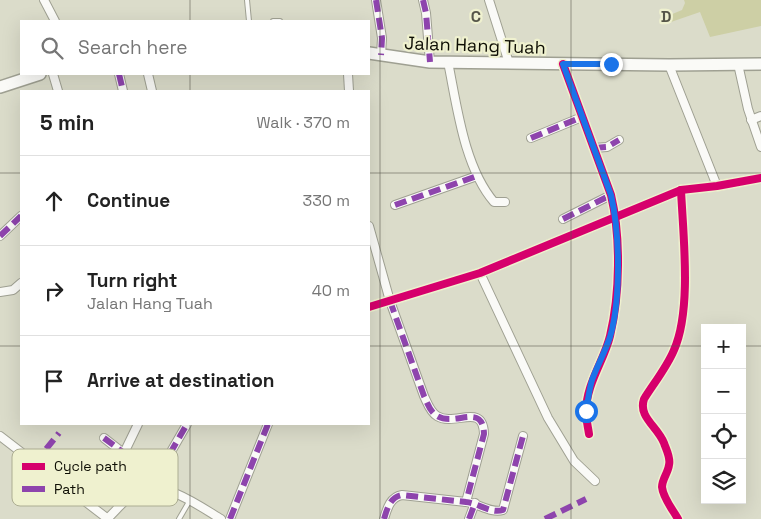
<!DOCTYPE html>
<meta charset="utf-8">
<style>
:root{--surface:#fff;--page:#f2f2f2;--text:#222;--muted:#767676;--line:#e0e0e0}
body{margin:0;font-family:"Space Grotesk",sans-serif;background:var(--page);color:var(--text)}
.controls{position:absolute;right:15px;bottom:15px;display:grid;overflow:hidden;border-radius:0px;box-shadow:0 5px 20px #0002}
.controls button{width:45px;height:45px;display:grid;place-items:center;padding:0;border:0;border-bottom:1px solid var(--line);background:var(--surface);color:var(--text);font:25px sans-serif}
.stop{position:absolute;width:15px;height:15px;margin:-11px;border:4px solid #1a73e8;border-radius:50%;background:#fff}
.stop.end{background:#1a73e8;border-color:#fff;box-shadow:0 1px 5px #0008}
.list{margin:0;padding:0;list-style:none}
h2{display:flex;justify-content:space-between;align-items:center;height:65px;margin:0;padding:0 20px;font-size:21px}
h2 small{font-size:16px;font-weight:400;color:var(--muted)}
.list li{display:grid;grid-template-columns:32px 1fr auto;gap:15px;align-items:center;box-sizing:border-box;height:90px;padding:0 20px;border-top:1px solid var(--line)}
.list b{display:block;font-size:19px;white-space:nowrap}
.list p{margin:0;font-size:16px;white-space:nowrap;color:var(--muted)}
.list em{font-size:16px;font-style:normal;color:var(--muted)}
.icon{flex:none;width:28px;height:28px;fill:none;stroke:currentColor;stroke-width:2;stroke-linecap:round;stroke-linejoin:round}
.map{position:relative;flex:none;width:761px;height:519px;overflow:hidden}
.search{position:absolute;background:var(--surface);box-shadow:0 5px 20px #0002;left:20px;top:20px;width:350px;height:55px;display:flex;align-items:center;gap:12px;box-sizing:border-box;padding:0 18px;border-radius:0px;color:var(--muted);font-size:19px}
.panel{position:absolute;background:var(--surface);box-shadow:0 5px 20px #0002;left:20px;top:90px;width:350px;height:335px;border-radius:0px}
.map>svg:first-child{display:block}
</style>
<div class="map">
<svg width="761" height="519" viewBox="0 0 761 519">
<rect width="100%" height="100%" fill="#dbdcca"/>
<path fill="#cdcfa5" d="M684 0H761V26L710 37 700 12 671 22 670 15 682 10 685 3Z"/>
<g fill="none" stroke-linecap="round" stroke-linejoin="round">
<g stroke="#9fa092" stroke-width="6">
<g id="lane">
<path d="M247 0 249 21"/>
<path d="M273 21H280"/>
<path d="M179 519 190 500"/>
</g>
</g>
<g stroke="#9fa092" stroke-width="10">
<g id="street">
<path d="M44 0 55 21"/>
<path d="M376 0 382 38 381 55"/>
<path d="M423 0 426 13 430 62"/>
<path d="M489 0 509 63"/>
<path d="M448 62C457 106 464 167 494 202H505"/>
<path d="M563 64 611 195C621 237 620 294 610 336 604 361 586 384 586 412 586 419 588 427 589 434"/>
<path d="M738 64 748 109 761 147"/>
<path d="M669 65 717 186"/>
<path d="M53 74 58 91"/>
<path d="M119 74 123 91"/>
<path d="M148 74 152 91"/>
<path d="M348 74 349 91"/>
<path d="M751 120 761 116"/>
<path d="M531 138 582 117"/>
<path d="M594 148 607 147 619 140"/>
<path d="M395 205 477 176"/>
<path d="M563 219 611 195"/>
<path d="M369 226 390 301 424 396C427 402 430 412 437 416 455 427 483 402 484 434L466 502"/>
<path d="M0 236 21 216"/>
<path d="M480 273 548 418 574 461 595 481"/>
<path d="M0 292 13 290 21 283"/>
<path d="M369 307 480 273 681 190 717 186 761 178"/>
<path d="M0 436 108 519"/>
<path d="M104 438 140 466 136 490"/>
<path d="M124 453 138 424"/>
<path d="M157 487 172 450 187 424"/>
<path d="M107 519C116 511 129 494 139 490 162 479 201 507 221 519"/>
<path d="M230 519 268 424"/>
<path d="M384 519C387 509 390 497 402 495L466 502C478 503 491 514 503 510L523 436"/>
<path d="M469 519 475 503"/>
<path d="M678 519C673 510 663 498 662 487 662 479 668 473 669 465 671 458 666 449 664 443 657 426 638 417 644 399 654 383 667 367 674 350 692 310 683 234 681 190"/>
</g>
</g>
<g stroke="#9fa092" stroke-width="14">
<g id="primary">
<path d="M369 53 430 62 669 65 761 64"/>
<path d="M0 87 40 74"/>
</g>
</g>
<use href="#lane" stroke="#fafaf7" stroke-width="4"/>
<use href="#street" stroke="#fafaf7" stroke-width="8"/>
<use href="#primary" stroke="#fafaf7" stroke-width="11"/>
<g stroke="#8e44ad" stroke-width="6" stroke-dasharray="12 6" stroke-linecap="butt">
<path d="M376 0 382 38 381 55"/>
<path d="M423 0 426 13 430 62"/>
<path d="M119 74 123 91"/>
<path d="M531 138 582 117"/>
<path d="M594 148 607 147 619 140"/>
<path d="M395 205 477 176"/>
<path d="M563 219 611 195"/>
<path d="M0 236 21 216"/>
<path d="M390 301 424 396C427 402 430 412 437 416 455 427 483 402 484 434L466 502"/>
<path d="M104 438 124 453"/>
<path d="M35 463 59 433"/>
<path d="M157 487 172 450 187 424"/>
<path d="M230 519 268 424"/>
<path d="M384 519C387 509 390 497 402 495L466 502C478 503 491 514 503 510L523 436"/>
<path d="M469 519 475 503"/>
<path d="M545 519 586 499"/>
</g>
<g stroke="#eff1cf" stroke-width="11">
<g id="cycleway">
<path d="M563 64 611 195C621 237 620 294 610 336 604 361 586 384 586 412 586 419 588 427 589 434"/>
<path d="M369 307 480 273 681 190 717 186 761 178"/>
<path d="M678 519C673 510 663 498 662 487 662 479 668 473 669 465 671 458 666 449 664 443 657 426 638 417 644 399 654 383 667 367 674 350 692 310 683 234 681 190"/>
</g>
</g>
<use href="#cycleway" stroke="#d6006c" stroke-width="8"/>
</g>
<g fill="none" stroke-linecap="round" stroke-linejoin="round">
<path stroke="#1a73e8" stroke-width="6" d="M586 411C588 401 589 390 592 380 597 366 605 352 610 337 621 299 620 234 611 195L563 64H611"/>
</g>
<path fill="none" stroke="#565649" stroke-width="1" stroke-opacity="0.55" d="M190 0V21M380 0V519M571 0V519M190 74V91M0 173H21M369 173H761M0 346H21M369 346H705M742 346H761M190 424V519"/>
<g text-anchor="middle" dominant-baseline="central" stroke-width="4.5" stroke-linejoin="round" paint-order="stroke">
<g font-size="18" fill="#0e0e04" stroke="#eff1cf">
<text transform="translate(475 45) rotate(2)">Jalan Hang Tuah</text>
</g>
</g>
<rect x="12" y="449" width="166" height="57" rx="8" fill="#eff1cf" stroke="#acad92" stroke-width="1"/>
<rect x="22" y="463" width="23" height="7" fill="#d6006c"/>
<rect x="22" y="486" width="23" height="6" fill="#8e44ad"/>
<g font-size="14" fill="#0e0e04">
<text x="54" y="471">Cycle path</text>
<text x="54" y="494">Path</text>
</g>
<g font-size="16" text-anchor="middle" font-weight="bold" fill="#565649" stroke="#eff1cf" stroke-width="4.5" stroke-linejoin="round" paint-order="stroke">
<text x="476" y="22">C</text>
<text x="666" y="22">D</text>
</g>
</svg>
<div class="controls">
<button>+</button>
<button>−</button>
<button><svg class="icon" aria-label="locate" viewBox="0 0 24 24"><circle cx="12" cy="12" r="6"/><path d="M12 2v4M12 18v4M2 12h4M18 12h4"/></svg></button>
<button><svg class="icon" aria-label="layers" viewBox="0 0 24 24"><path d="M12 4l9 5-9 5-9-5zM3 14l9 5 9-5"/></svg></button>
</div>
<div class="stop" style="left:586px;top:411px"></div>
<div class="stop end" style="left:611px;top:64px"></div>
<div class="search"><svg class="icon" aria-label="search" viewBox="0 0 24 24"><circle cx="10" cy="10" r="6"/><path d="M15 15l6 6"/></svg>Search here</div>
<section class="panel">
<h2>5 min<small>Walk · 370 m</small></h2>
<ul class="list">
<li><svg class="icon" aria-label="ahead" viewBox="0 0 24 24"><path d="M12 20V5M6 11l6-6 6 6"/></svg><div><b>Continue</b></div><em>330 m</em></li>
<li><svg class="icon" aria-label="right" viewBox="0 0 24 24"><path d="M7 20v-9h11M14 6l5 5-5 5"/></svg><div><b>Turn right</b><p>Jalan Hang Tuah</p></div><em>40 m</em></li>
<li><svg class="icon" aria-label="arrive" viewBox="0 0 24 24"><path d="M6 21V4h12l-3 4 3 4H6"/></svg><div><b>Arrive at destination</b></div></li>
</ul>
</section>
</div>
